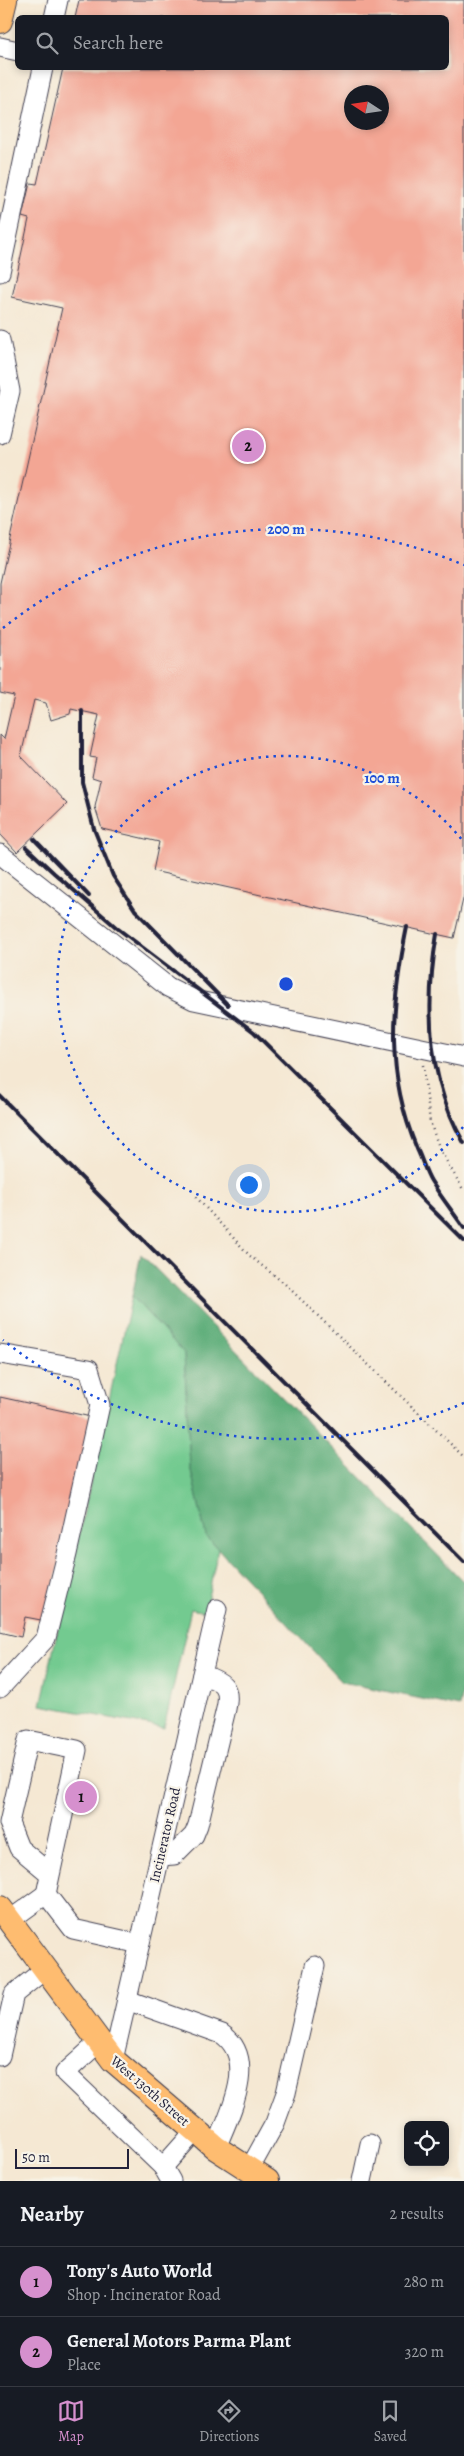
<!DOCTYPE html>
<meta charset="utf-8">
<style>
:root{--surface:#171b24;--page:#20242c;--text:#f1f3f6;--muted:#9ea1a6;--line:#363941;--accent:#d690ce}
body{margin:0;font-family:Alegreya,serif;background:var(--page);color:var(--text)}
.controls{position:absolute;right:15px;bottom:15px;display:grid;overflow:hidden;border-radius:8px;box-shadow:0 2px 8px #0003}
.controls button{width:45px;height:45px;display:grid;place-items:center;padding:0;border:0;border-bottom:1px solid var(--line);background:var(--surface);color:var(--text);font:25px sans-serif}
.compass{position:absolute;left:344px;top:85px;width:45px;height:45px;border-radius:50%;background:var(--surface);box-shadow:0 2px 8px #0003;rotate:282deg}
.scale{position:absolute;left:15px;bottom:12px;width:114px;box-sizing:border-box;padding-left:5px;border:2px solid #22223b;border-top:0;font-size:14px;line-height:18px;white-space:nowrap;color:#22223b;-webkit-text-stroke:4px #f7f3e8;paint-order:stroke}
.you{position:absolute;left:248px;top:1184px;width:18px;height:18px;margin:-12px;border:4px solid #fff;border-radius:50%;background:#1a73e8;box-shadow:0 0 0 8px #1a73e833}
.badge{display:grid;place-items:center;width:32px;height:32px;border-radius:50%;background:var(--accent);color:#111;font-size:16px;font-weight:700}
.pin{position:absolute;translate:-50% -50%;border:2px solid #fff;box-shadow:0 1px 5px #0006}
.list{margin:0;padding:0;list-style:none}
h2{display:flex;justify-content:space-between;align-items:center;height:65px;margin:0;padding:0 20px;font-size:21px}
h2 small{font-size:16px;font-weight:400;color:var(--muted)}
.list li{display:grid;grid-template-columns:32px 1fr auto;gap:15px;align-items:center;box-sizing:border-box;height:70px;padding:0 20px;border-top:1px solid var(--line)}
.list b{display:block;font-size:19px;white-space:nowrap}
.list p{margin:0;font-size:16px;white-space:nowrap;color:var(--muted)}
.list em{font-size:16px;font-style:normal;color:var(--muted)}
.icon{flex:none;width:28px;height:28px;fill:none;stroke:currentColor;stroke-width:2;stroke-linecap:round;stroke-linejoin:round}
.map{position:relative;flex:none;width:464px;height:2181px;overflow:hidden}
.search{position:absolute;background:var(--surface);box-shadow:0 2px 8px #0003;left:15px;right:15px;top:15px;height:55px;display:flex;align-items:center;gap:12px;box-sizing:border-box;padding:0 18px;border-radius:8px;color:var(--muted);font-size:19px}
.sheet{height:205px;background:var(--surface)}
nav{display:flex;justify-content:space-around;align-items:center;box-sizing:border-box;height:70px;border-top:1px solid var(--line);background:var(--surface);font-size:14px;color:var(--muted)}
nav a{display:grid;justify-items:center;gap:2px}
nav .on{color:var(--accent)}
.map>svg:first-child{display:block}
</style>
<div class="map">
<svg width="464" height="2181" viewBox="0 0 464 2181">
<rect width="100%" height="100%" fill="#f7f3e8"/>
<filter id="ink" filterUnits="userSpaceOnUse"><feTurbulence type="fractalNoise" baseFrequency=".02" numOctaves="2"/><feDisplacementMap in="SourceGraphic" scale="10" xChannelSelector="R" yChannelSelector="G"/><feConvolveMatrix kernelMatrix="1 2 1 2 8 2 1 2 1" color-interpolation-filters="sRGB"/></filter>
<filter id="wash" filterUnits="userSpaceOnUse"><feTurbulence type="fractalNoise" baseFrequency=".0096" numOctaves="4" result="noise"/><feDisplacementMap in="SourceGraphic" scale="20" xChannelSelector="R" yChannelSelector="G"/><feGaussianBlur stdDeviation="1.12" result="paint"/><feColorMatrix in="noise" values="0 0 0 0 0 0 0 0 0 0 0 0 0 0 0 0 0 1.4 0 .05"/><feComposite in="paint" operator="in"/></filter>
<g filter="url(#wash)">
<rect width="100%" height="100%" fill="#f5e8d3"/>
<path fill="#73ca90" stroke="#4a7666" d="M132 1296 184 1353 190 1466 206 1536 218 1549 205 1612 191 1609 164 1728 41 1705Z"/>
<path fill="#5eae7a" stroke="#40685a" d="M141 1254 464 1582V1685L459 1707 342 1682 206 1536 190 1466 184 1353 132 1296Z"/>
<g id="blocks">
<g fill="#f3a694" fill-rule="evenodd">
<path d="M79 0H464V895L454 938 153 871 159 842 102 829 95 807 101 780 92 777 96 758 90 757 99 715 71 709 70 714 51 720 46 703 34 700 21 756 67 804 17 852 0 834V735L4 739 14 696 0 693V583L62 308 12 297 29 219 22 217 30 183 37 184 63 68H446V18H75ZM352 92H382V122H352Z"/>
<path d="M0 1397 91 1417 46 1621 25 1617 21 1637 0 1632Z"/>
</g>
</g>
</g>
<g filter="url(#ink)">
<use href="#blocks" fill-opacity="0" stroke="#424052" stroke-width="1"/>
<g fill="none" stroke-linecap="round" stroke-linejoin="round">
<g stroke="#424052" stroke-width="21">
<g id="minor">
<path d="M54 18 58 0"/>
<path d="M0 47 18 51"/>
<path d="M0 272 43 68"/>
<path d="M0 340 10 391 0 434"/>
<path d="M0 854 168 987 194 1000 464 1057"/>
<path d="M0 1354 89 1369 100 1405 67 1554 46 1638 0 1688"/>
<path d="M161 1856 174 1855 194 1835 198 1825 226 1709C231 1687 223 1681 202 1675"/>
<path d="M46 1894 77 1750 28 1740 9 1823 19 1848 50 1874"/>
<path d="M10 1920 46 1894 73 1929 140 1944"/>
<path d="M127 2000 222 2034C259 2060 229 2115 216 2148"/>
<path d="M99 2042 65 2073 163 2167"/>
<path d="M0 2056 14 1994 44 1970"/>
<path d="M113 2060 217 1609"/>
<path d="M249 2170 275 2123 286 2093 315 1966"/>
<path d="M171 2181 163 2167 195 2131"/>
<path d="M362 2181 370 2144"/>
</g>
</g>
<g stroke="#424052" stroke-width="26">
<g id="major">
<path d="M0 21 5 0"/>
<path d="M0 1908 113 2060 216 2148 267 2181"/>
</g>
</g>
<g stroke="#424052" stroke-width="2.5" stroke-dasharray="1 4" stroke-linecap="butt">
<path d="M423 1065 430 1122 440 1150 464 1191"/>
<path d="M196 1197 250 1256 285 1284 464 1457"/>
</g>
<use href="#minor" stroke="#fff" stroke-width="19"/>
<use href="#major" stroke="#febc70" stroke-width="24"/>
<g stroke="#22223b" stroke-width="4">
<path d="M82 711V782L94 829 113 876 135 910 228 1005"/>
<path d="M34 839 89 896"/>
<path d="M26 847 54 873 117 928 254 1032 464 1241"/>
<path d="M407 927C391 1006 385 1072 417 1149 422 1159 425 1171 431 1181 441 1197 453 1212 464 1228"/>
<path d="M437 934C425 1004 427 1079 464 1143"/>
<path d="M0 1096 464 1562"/>
</g>
</g>
</g>
<g fill="none" stroke="#1d4ed8" stroke-width="2.5" stroke-dasharray="2.5 5">
<path d="M463 1127A228 228 0 1 1 463 841"/>
<path d="M464 1403A455 455 0 0 1 3 1340M3 628A455 455 0 0 1 464 565"/>
</g>
<g text-anchor="middle" dominant-baseline="central" stroke-width="4.5" stroke-linejoin="round" paint-order="stroke">
<g font-size="14" fill="#22223b" stroke="#f7f3e8">
<text transform="translate(165 1835) rotate(-77)">Incinerator Road</text>
<text transform="translate(150 2091) rotate(41)">West 130th Street</text>
</g>
</g>
<circle cx="286" cy="984" r="8" fill="#1d4ed8" stroke="#f7f3e8" stroke-width="2.5"/>
<g font-size="15" text-anchor="middle" font-weight="bold" fill="#1d4ed8" stroke="#f7f3e8" stroke-width="4.5" stroke-linejoin="round" paint-order="stroke">
<text x="286" y="534">200 m</text>
<text x="382" y="783">100 m</text>
</g>
</svg>
<div class="controls">
<button><svg class="icon" aria-label="locate" viewBox="0 0 24 24"><circle cx="12" cy="12" r="6"/><path d="M12 2v4M12 18v4M2 12h4M18 12h4"/></svg></button>
</div>
<svg class="compass" viewBox="-18 -18 36 36"><path d="M0-13l5 13h-10z" fill="#e53935"/><path d="M0 13l5-13h-10z" fill="#9ea1a6"/></svg>
<div class="scale">50 m</div>
<div class="you"></div>
<div class="pin badge" style="left:81px;top:1797px">1</div>
<div class="pin badge" style="left:248px;top:446px">2</div>
<div class="search"><svg class="icon" aria-label="search" viewBox="0 0 24 24"><circle cx="10" cy="10" r="6"/><path d="M15 15l6 6"/></svg>Search here</div>
</div>
<section class="sheet">
<h2>Nearby<small>2 results</small></h2>
<ul class="list">
<li><span class="badge">1</span><div><b>Tony's Auto World</b><p>Shop · Incinerator Road</p></div><em>280 m</em></li>
<li><span class="badge">2</span><div><b>General Motors Parma Plant</b><p>Place</p></div><em>320 m</em></li>
</ul>
</section>
<nav>
<a class="on"><svg class="icon" aria-label="map" viewBox="0 0 24 24"><path d="M3 6l6-2 6 2 6-2v14l-6 2-6-2-6 2zM9 4v14M15 6v14"/></svg>Map</a>
<a><svg class="icon" aria-label="directions" viewBox="0 0 24 24"><path d="M12 3l9 9-9 9-9-9zM9 14v-3h6M13 9l2 2-2 2"/></svg>Directions</a>
<a><svg class="icon" aria-label="saved" viewBox="0 0 24 24"><path d="M7 4h10v16l-5-4-5 4z"/></svg>Saved</a>
</nav>
